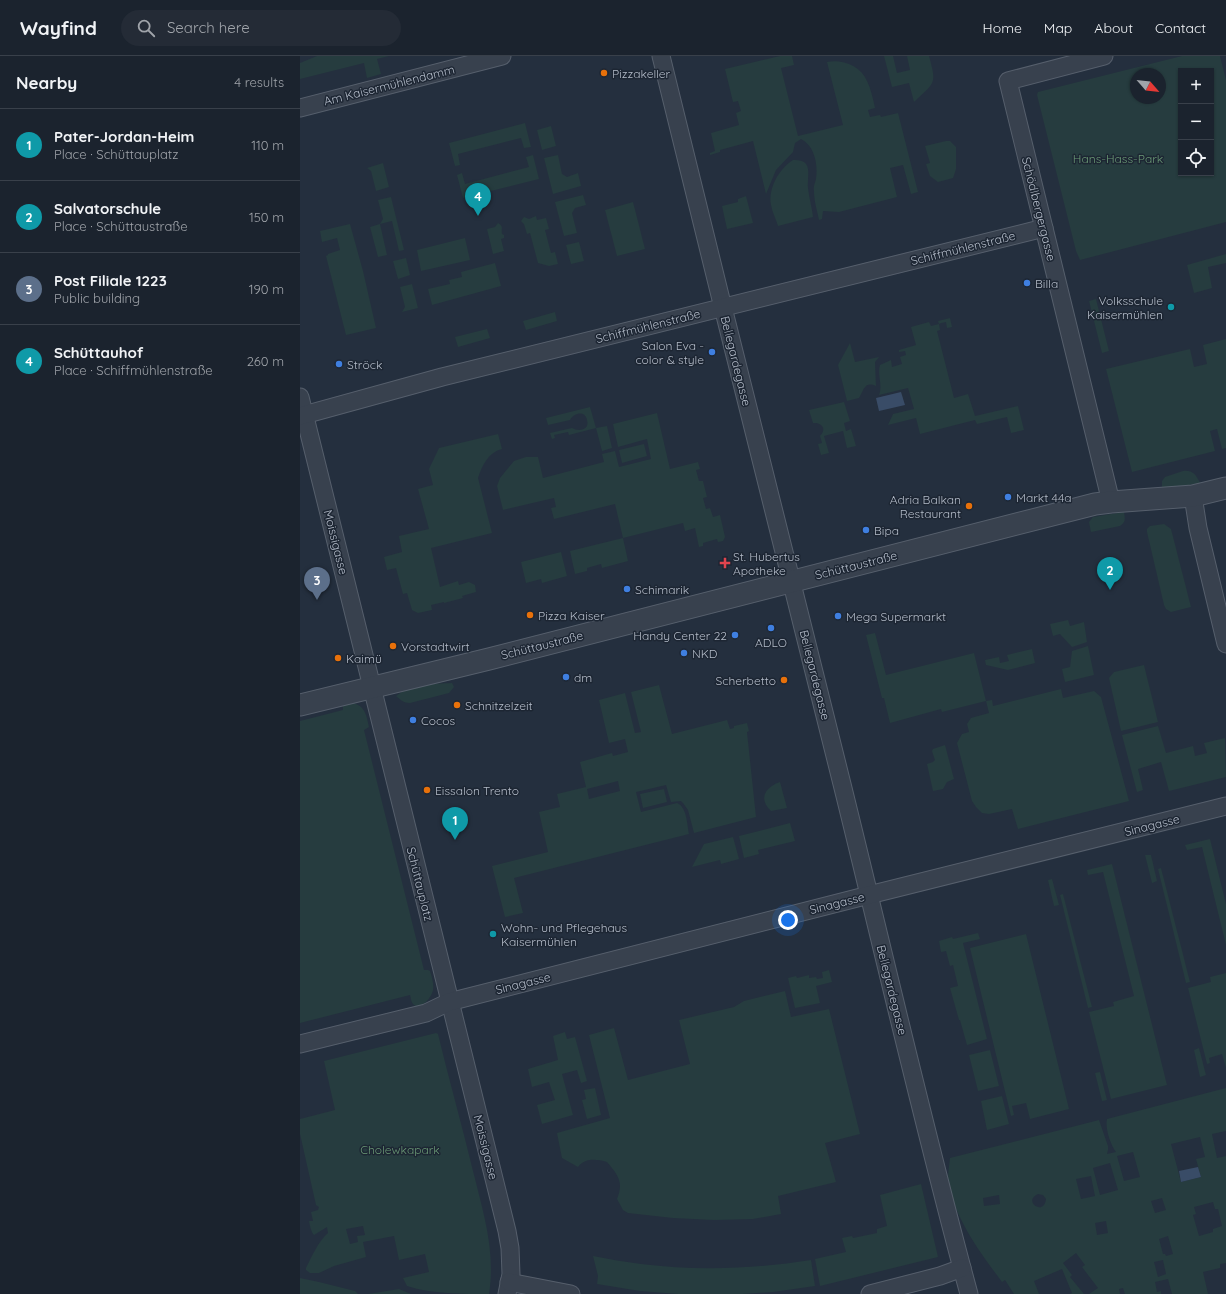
<!DOCTYPE html>
<meta charset="utf-8">
<style>
:root{--surface:#1b232e;--page:#242b36;--text:#f1f3f6;--muted:#a0a4aa;--line:#39404a;--accent:#8ab4f8}
body{margin:0;font-family:Quicksand,sans-serif;background:var(--page);color:var(--text)}
.controls{position:absolute;right:12px;top:12px;display:grid;overflow:hidden;border-radius:0px;box-shadow:0 1px 3px #0004}
.controls button{width:36px;height:36px;display:grid;place-items:center;padding:0;border:0;border-bottom:1px solid var(--line);background:var(--surface);color:var(--text);font:20px sans-serif}
.compass{position:absolute;left:830px;top:12px;width:36px;height:36px;border-radius:50%;background:var(--surface);box-shadow:0 1px 3px #0004;rotate:118deg}
.you{position:absolute;left:488px;top:864px;width:14px;height:14px;margin:-10px;border:3px solid #fff;border-radius:50%;background:#1a73e8;box-shadow:0 0 0 6px #1a73e833}
.badge{display:grid;place-items:center;width:26px;height:26px;border-radius:50%;background:var(--accent);color:#fff;font-size:13px;font-weight:700}
.pin{position:absolute;translate:-50% -33px;filter:drop-shadow(0 1px 2px #0008)}
.pin::after{content:'';position:absolute;top:21px;width:14px;height:12px;background:inherit;clip-path:polygon(0 0,100% 0,50% 100%)}
.list{margin:0;padding:0;list-style:none}
h2{display:flex;justify-content:space-between;align-items:center;height:52px;margin:0;padding:0 16px;font-size:17px}
h2 small{font-size:13px;font-weight:400;color:var(--muted)}
.list li{display:grid;grid-template-columns:26px 1fr auto;gap:12px;align-items:center;box-sizing:border-box;height:72px;padding:0 16px;border-top:1px solid var(--line)}
.list b{display:block;font-size:15px;white-space:nowrap}
.list p{margin:0;font-size:13px;white-space:nowrap;color:var(--muted)}
.list em{font-size:13px;font-style:normal;color:var(--muted)}
.icon{flex:none;width:22px;height:22px;fill:none;stroke:currentColor;stroke-width:2;stroke-linecap:round;stroke-linejoin:round}
.map{position:relative;flex:none;width:926px;height:1238px;overflow:hidden}
header{display:flex;align-items:center;gap:24px;box-sizing:border-box;height:56px;padding:0 20px;background:var(--surface);border-bottom:1px solid var(--line)}
header strong{font-size:19px}
nav{display:flex;gap:22px;margin-inline-start:auto;font-size:14px}
.search{width:280px;height:36px;background:var(--page);display:flex;align-items:center;gap:10px;box-sizing:border-box;padding:0 14px;border-radius:22px;color:var(--muted);font-size:15px}
main{display:flex}
aside{flex:1;background:var(--surface)}
.map>svg:first-child{display:block}
</style>
<header>
<strong>Wayfind</strong>
<div class="search"><svg class="icon" aria-label="search" viewBox="0 0 24 24"><circle cx="10" cy="10" r="6"/><path d="M15 15l6 6"/></svg>Search here</div>
<nav><a>Home</a><a>Map</a><a>About</a><a>Contact</a></nav>
</header>
<main>
<aside>
<h2>Nearby<small>4 results</small></h2>
<ul class="list">
<li><span class="badge" style="background:#0f9aa8">1</span><div><b>Pater-Jordan-Heim</b><p>Place · Schüttauplatz</p></div><em>110 m</em></li>
<li><span class="badge" style="background:#0f9aa8">2</span><div><b>Salvatorschule</b><p>Place · Schüttaustraße</p></div><em>150 m</em></li>
<li><span class="badge" style="background:#5c6f8a">3</span><div><b>Post Filiale 1223</b><p>Public building</p></div><em>190 m</em></li>
<li><span class="badge" style="background:#0f9aa8">4</span><div><b>Schüttauhof</b><p>Place · Schiffmühlenstraße</p></div><em>260 m</em></li>
</ul>
</aside>
<div class="map">
<svg width="926" height="1238" viewBox="0 0 926 1238">
<rect width="100%" height="100%" fill="#242f3e"/>
<g fill="#263c3f" fill-rule="evenodd">
<path d="M17 0H89L77 3 81 18 67 22 64 7 0 23V7Z"/>
<path d="M480 0H492L494 9 481 12 498 80 543 69 527 6C542 3 561 10 567 25 571 33 573 43 575 52L568 54 570 61 580 59 581 61 598 57 618 136 611 138 603 109 590 112 597 141 539 156 523 155 522 163 519 164C517 154 514 145 514 135 513 131 515 127 516 123 518 109 515 90 501 83L495 87 493 96 476 114 466 138 453 85 420 94V96L410 99V97L415 95 411 77 439 69 436 57 441 55 438 45 433 46 425 13Z"/>
<path d="M584 0H593L597 17 610 14 607 0H629C637 29 635 26 614 46L609 27 592 31Z"/>
<path d="M882 0H920L926 24V166L780 204 776 195 737 39 738 36ZM881 15H911V117H881ZM836 18H860V42H836Z"/>
<path d="M225 67 231 91 224 92 221 82 158 98 160 109 155 110 149 87Z"/>
<path d="M251 70 256 90 242 94 237 74Z"/>
<path d="M646 85H650L656 91V113L653 122 638 126 630 120 626 108 630 107 625 90Z"/>
<path d="M233 99 239 123 163 142 157 119 162 117 165 128 229 111 226 101Z"/>
<path d="M258 99 262 118 267 121 278 117 281 130 253 138 244 102Z"/>
<path d="M493 104C514 103 507 119 508 132 509 142 512 151 513 161L478 170C476 163 472 156 471 149 468 132 479 113 493 104Z"/>
<path d="M83 107 89 131 76 135 71 115 67 112Z"/>
<path d="M283 139 286 149 275 152 272 157 277 177 264 180 255 146Z"/>
<path d="M446 140 453 167 427 173 422 150 438 146V143Z"/>
<path d="M91 141 104 194 99 195 92 165 80 168 87 199 78 201 70 171 80 168 83 163 78 144Z"/>
<path d="M333 146 345 193 317 200 305 154Z"/>
<path d="M236 160 237 164 246 162 249 173 245 174 251 197 255 196 258 208 249 210 238 207 230 177 227 178 224 168 221 165 224 161 229 163Z"/>
<path d="M198 167C204 170 201 173 202 178L204 179V182L201 183 204 195 193 198 187 173 195 171Z"/>
<path d="M50 168 63 215 76 272 46 279 26 200 28 199V198L40 194 37 182 22 186 20 175Z"/>
<path d="M165 182 170 204 121 215 117 194Z"/>
<path d="M279 186 284 205 271 208 266 189Z"/>
<path d="M926 198V207L908 211 912 232 894 237 887 209Z"/>
<path d="M106 202 110 219 98 223 93 205Z"/>
<path d="M195 207 201 230 132 249 128 233 150 228 149 224 162 221 161 216Z"/>
<path d="M112 228 118 252 102 256 105 251 100 231Z"/>
<path d="M796 243 809 295 802 297 789 245Z"/>
<path d="M255 256 257 265 226 274 223 265Z"/>
<path d="M650 262 652 271 647 272 646 266 641 267 639 268 640 274 637 275 654 342 668 338 675 360 718 350 724 374 711 377 707 361 677 368 675 364 620 378 616 362 588 369 593 358 614 353 608 332 579 339C583 329 577 319 580 309L591 304 592 311 602 308 600 301 606 299 605 295 599 296V294L616 289 611 271 629 266 631 270 639 268 638 265Z"/>
<path d="M187 273 190 282 158 291 155 281Z"/>
<path d="M926 283V392L922 393 917 373 910 375 915 395 832 416 806 313 890 293 894 311 907 308 903 289Z"/>
<path d="M550 287 555 306 579 301 575 306 576 330C565 325 564 333 559 342L547 345 538 309Z"/>
<path d="M544 346 550 365 544 367 546 375 551 373 556 390 547 392 543 375 524 380 529 397 521 399 518 388 522 387 520 380C527 373 522 366 513 367L509 354Z"/>
<path d="M290 351 296 372 307 370 312 392 302 395 296 372 269 379 268 376 254 379 255 382 252 383 250 377 272 372C279 376 290 374 287 364 285 354 274 357 270 364L248 369 246 362Z"/>
<path d="M357 357 370 413 398 406 400 413 396 414 399 425H403L407 441 403 442 406 453 410 452 413 461 420 459 425 481 423 485 418 486 417 483 403 487V490L399 491 395 472 385 475 383 467 323 482 328 505 302 512 301 508 287 512V515L275 518 270 495 323 482 315 448 254 463 251 452 256 451 254 442 203 454 197 430 200 422 214 405 226 401H238L243 422 304 406 302 398 315 395 319 411 351 403 347 383 318 391 313 368Z"/>
<path d="M198 378 202 393C189 396 182 409 178 422L192 477 131 492 140 531 158 525 159 529 169 526 175 529 176 536 162 540 163 542 144 547V546L131 549 132 554 118 557 112 554 107 537 103 538 96 512 87 514 84 501 102 496 99 480 129 473 118 433 133 429 129 413 139 392Z"/>
<path d="M344 388 347 400 322 407 319 394Z"/>
<path d="M883 415C893 414 896 419 900 427L876 431 862 432V425L865 421Z"/>
<path d="M824 456C825 463 826 466 820 470L791 476 789 466 793 461Z"/>
<path d="M864 468 871 473 891 551 871 556 866 553 864 549 847 476V473L850 470Z"/>
<path d="M261 496 267 520 242 527 241 523 226 527 221 506Z"/>
<path d="M768 564 770 570 784 566 787 586 772 591 760 578 753 580 750 568Z"/>
<path d="M575 577 586 619 674 597 686 645 692 644 693 650 761 633 763 642 794 635 801 641 829 745 718 773 712 753 689 758 682 757 676 751 672 745 657 687 662 678 669 676 667 668 671 662 689 657 686 645 642 656 641 653 590 667 584 642H582L566 579Z"/>
<path d="M788 590 794 619 765 626 762 613 770 611 772 595Z"/>
<path d="M732 593 735 607 708 614 686 609 685 604 699 601 700 607 709 605 707 599Z"/>
<path d="M844 609 858 666 821 675 809 622 814 616Z"/>
<path d="M152 627 154 631 149 637 110 647C103 647 101 644 96 640 111 628 134 628 152 627Z"/>
<path d="M359 629 372 678 427 664 430 673 434 672V670L447 667 449 675 447 676 456 761 394 777 388 754 383 747 381 745 371 746 366 729 336 736 341 756 377 747C387 751 387 768 389 778L214 822 223 857 205 861 192 810 248 796 239 756 260 751 257 738 286 731 280 706 312 697 313 700 328 696 325 683 309 687 299 644 325 637 335 677 341 676 331 636ZM318 725 320 735 289 743 287 733Z"/>
<path d="M48 646C64 648 66 656 69 671L64 674 124 914H128L130 915C132 921 134 928 133 934 132 941 120 956 113 948 111 946 111 942 110 939L0 967V665L43 654V650Z"/>
<path d="M858 670 866 697 893 690 895 700 907 697 904 687 925 682 926 721 869 735 861 706 838 713 843 734 837 736 822 679Z"/>
<path d="M645 689 654 723 647 726 643 733 633 735 627 708 633 706 635 704 632 695 633 693Z"/>
<path d="M480 726 487 752 471 755C458 743 465 731 480 726Z"/>
<path d="M364 733 367 746 343 752 340 738Z"/>
<path d="M490 767 495 785 458 794 459 798 444 802 439 780Z"/>
<path d="M433 781 439 803 421 808 420 804 392 811 404 788Z"/>
<path d="M910 783 926 848V889L902 791 887 794 885 789Z"/>
<path d="M845 799H851L857 825 852 827Z"/>
<path d="M812 808 867 1029 811 1043 789 956 814 950 813 946 834 940 803 816 788 819 787 814Z"/>
<path d="M861 812 890 926 886 927 858 813Z"/>
<path d="M752 823 759 849 754 850 748 824Z"/>
<path d="M763 838 792 951 788 952 760 839Z"/>
<path d="M678 877 680 883 663 887 687 983 667 989 660 964H659L650 932 658 930 653 909 650 910 646 895 641 896 639 885 652 881 653 883Z"/>
<path d="M726 878 769 1053 730 1063 726 1047 712 1050 714 1059 711 1060 670 892Z"/>
<path d="M529 914 532 926 516 930 520 947 495 952 488 922 496 920 497 922 509 919V922L516 921 517 923 523 922 522 916Z"/>
<path d="M926 917V1012L922 998 909 1002 910 1007 907 1008 888 932 911 926 910 921Z"/>
<path d="M485 935 491 961 529 953 560 1078 525 1087 536 1126 478 1140 481 1158 453 1163 414 1164 373 1162 328 1157 323 1154 317 1143C324 1126 318 1119 307 1106 296 1103 285 1102 278 1111L262 1102 257 1077 310 1062 289 979 314 972 328 1024 390 1008 379 964 434 951 444 945Z"/>
<path d="M265 976 267 983 275 981 287 1025 281 1027 277 1014 262 1018 273 1059 242 1068 237 1049 255 1044 249 1026 232 1031 228 1013 258 1004 253 980Z"/>
<path d="M136 977 138 978C149 1024 162 1069 173 1115 183 1155 196 1196 189 1238 162 1238 132 1238 107 1230L103 1222 129 1216 125 1198 99 1204 94 1180 63 1186 66 1201 34 1210 19 1217H10L6 1214V1212C12 1200 18 1186 28 1177L27 1171 14 1179C11 1176 10 1170 9 1165H13L11 1156 18 1154 19 1151 16 1149 0 1078V1063L35 1054 24 1005ZM63 1170 65 1179 57 1180 58 1186 50 1188 46 1173Z"/>
<path d="M899 992 906 1019 900 1021 894 994Z"/>
<path d="M690 994 699 1030 678 1035 669 999Z"/>
<path d="M800 1016 807 1044 802 1045 795 1017Z"/>
<path d="M295 1032 301 1059 287 1063 282 1044 286 1043 284 1034Z"/>
<path d="M926 1032V1075L912 1078 917 1102 926 1100V1207L920 1208V1212L903 1216 908 1238H872L868 1223 855 1226 857 1236 861 1235V1238H825L823 1232 819 1233 820 1238H789L798 1232 782 1211 785 1209 776 1197 763 1207 772 1219 770 1221 784 1238H770L772 1237 762 1213 734 1225 739 1238H714L705 1224 702 1226C681 1198 656 1164 649 1130 647 1121 649 1111 650 1102L799 1064 808 1090V1094L807 1098 816 1096C810 1088 805 1072 807 1063ZM900 1081 905 1101 896 1103 901 1121 881 1126 871 1088ZM833 1096 840 1121 824 1125 817 1100ZM810 1107 818 1134 800 1139 793 1112ZM791 1120 795 1140 781 1143 776 1123ZM738 1138 743 1139 746 1143C744 1161 722 1145 738 1138ZM699 1139 700 1148 684 1150 683 1142ZM862 1142 866 1154 855 1157 851 1145ZM913 1146 915 1153H918L922 1170 913 1173V1176L899 1180 893 1159 896 1158 894 1151ZM806 1165 808 1177 797 1179 795 1167ZM868 1180 873 1198 866 1200 865 1198H863L859 1183ZM863 1204 866 1218 858 1221 854 1206Z"/>
<path d="M702 1040 709 1068 687 1074 681 1045Z"/>
<path d="M621 1128 638 1201 520 1230 515 1203 546 1196 542 1182 552 1180 553 1182 577 1177V1173L587 1170 580 1139Z"/>
<path d="M293 1200C309 1203 325 1206 341 1208 398 1215 454 1213 511 1204L515 1230 473 1236 443 1238H378L340 1235 297 1228 298 1220Z"/>
<path d="M0 1222 19 1226 55 1235 58 1238H0Z"/>
<path d="M99 1233 111 1238H68Z"/>
</g>
<g fill="#394c67">
<path d="M601 336 605 349 579 355 576 342Z"/>
<path d="M898 1111 901 1121 881 1126 879 1115Z"/>
</g>
<g fill="none" stroke-linecap="round" stroke-linejoin="round">
<g stroke="#565f6c" stroke-width="19">
<g id="minor">
<path d="M361 0C420 243 482 485 542 728 584 898 623 1069 669 1238"/>
<path d="M804 0 708 25 811 446"/>
<path d="M0 52 202 0"/>
<path d="M0 341 207 1175 210 1192 211 1218 207 1238"/>
<path d="M0 360 142 321 744 172"/>
<path d="M893 440 898 472 926 588"/>
<path d="M0 988 126 957 149 946 569 839 926 750"/>
<path d="M209 1226 271 1238"/>
<path d="M570 1238 640 1220 662 1212"/>
</g>
</g>
<g stroke="#565f6c" stroke-width="23">
<path id="tertiary" d="M0 649 189 603 795 448 811 446 893 440 926 432"/>
</g>
<use href="#minor" stroke="#38414e" stroke-width="17"/>
<use href="#tertiary" stroke="#38414e" stroke-width="21"/>
</g>
<g fill="#e8710a" stroke="#1d2633" stroke-width="1.5">
<circle cx="304" cy="17" r="4"/>
<circle cx="669" cy="450" r="4"/>
<circle cx="230" cy="559" r="4"/>
<circle cx="93" cy="590" r="4"/>
<circle cx="38" cy="602" r="4"/>
<circle cx="484" cy="624" r="4"/>
<circle cx="157" cy="649" r="4"/>
<circle cx="127" cy="734" r="4"/>
</g>
<g fill="#3f7fe0" stroke="#1d2633" stroke-width="1.5">
<circle cx="727" cy="227" r="4"/>
<circle cx="412" cy="296" r="4"/>
<circle cx="39" cy="308" r="4"/>
<circle cx="708" cy="441" r="4"/>
<circle cx="566" cy="474" r="4"/>
<circle cx="327" cy="533" r="4"/>
<circle cx="538" cy="560" r="4"/>
<circle cx="471" cy="572" r="4"/>
<circle cx="435" cy="579" r="4"/>
<circle cx="384" cy="597" r="4"/>
<circle cx="266" cy="621" r="4"/>
<circle cx="113" cy="664" r="4"/>
</g>
<g fill="#0f9aa8" stroke="#1d2633" stroke-width="1.5">
<circle cx="871" cy="251" r="4"/>
<circle cx="193" cy="878" r="4"/>
</g>
<path fill="#e0444e" stroke="#1d2633" stroke-width="1.5" d="M423 501h4v4h4v4h-4v4h-4v-4h-4v-4h4z"/>
<g text-anchor="middle" dominant-baseline="central" stroke-width="3" stroke-linejoin="round" paint-order="stroke">
<g font-size="12" fill="#b4bcc9" stroke="#1d2633" text-anchor="start">
<text x="312" y="17">Pizzakeller</text>
<text x="735" y="227">Billa</text>
<text x="863" y="244" text-anchor="end">Volksschule<tspan x="863" dy="14">Kaisermühlen</tspan></text>
<text x="404" y="289" text-anchor="end">Salon Eva -<tspan x="404" dy="14">color &amp; style</tspan></text>
<text x="47" y="308">Ströck</text>
<text x="716" y="441">Markt 44a</text>
<text x="661" y="443" text-anchor="end">Adria Balkan<tspan x="661" dy="14">Restaurant</tspan></text>
<text x="574" y="474">Bipa</text>
<text x="433" y="500">St. Hubertus<tspan x="433" dy="14">Apotheke</tspan></text>
<text x="335" y="533">Schimarik</text>
<text x="238" y="559">Pizza Kaiser</text>
<text x="546" y="560">Mega Supermarkt</text>
<text x="427" y="579" text-anchor="end">Handy Center 22</text>
<text x="471" y="586" text-anchor="middle">ADLO</text>
<text x="101" y="590">Vorstadtwirt</text>
<text x="392" y="597">NKD</text>
<text x="46" y="602">Kaimü</text>
<text x="274" y="621">dm</text>
<text x="476" y="624" text-anchor="end">Scherbetto</text>
<text x="165" y="649">Schnitzelzeit</text>
<text x="121" y="664">Cocos</text>
<text x="135" y="734">Eissalon Trento</text>
<text x="201" y="871">Wohn- und Pflegehaus<tspan x="201" dy="14">Kaisermühlen</tspan></text>
</g>
<g font-size="12" fill="#b4bcc9" stroke="#1d2633">
<text transform="translate(89 29) rotate(-14)">Am Kaisermühlendamm</text>
<text transform="translate(739 153) rotate(76)">Schödlbergergasse</text>
<text transform="translate(663 192) rotate(-14)">Schiffmühlenstraße</text>
<text transform="translate(348 270) rotate(-14)">Schiffmühlenstraße</text>
<text transform="translate(436 305) rotate(76)">Bellegardegasse</text>
<text transform="translate(36 486) rotate(76)">Moissigasse</text>
<text transform="translate(556 509) rotate(-14)">Schüttaustraße</text>
<text transform="translate(242 589) rotate(-14)">Schüttaustraße</text>
<text transform="translate(515 619) rotate(76)">Bellegardegasse</text>
<text transform="translate(852 769) rotate(-14)">Sinagasse</text>
<text transform="translate(120 828) rotate(76)">Schüttauplatz</text>
<text transform="translate(537 847) rotate(-14)">Sinagasse</text>
<text transform="translate(223 927) rotate(-14)">Sinagasse</text>
<text transform="translate(592 934) rotate(76)">Bellegardegasse</text>
<text transform="translate(186 1091) rotate(76)">Moissigasse</text>
</g>
<g font-size="12" fill="#6b9a76" stroke="#1d2633">
<text x="818" y="102">Hans-Hass-Park</text>
<text x="100" y="1093">Cholewkapark</text>
</g>
</g>
</svg>
<div class="controls">
<button>+</button>
<button>−</button>
<button><svg class="icon" aria-label="locate" viewBox="0 0 24 24"><circle cx="12" cy="12" r="6"/><path d="M12 2v4M12 18v4M2 12h4M18 12h4"/></svg></button>
</div>
<svg class="compass" viewBox="-18 -18 36 36"><path d="M0-13l5 13h-10z" fill="#e53935"/><path d="M0 13l5-13h-10z" fill="#a0a4aa"/></svg>
<div class="you"></div>
<div class="pin badge" style="left:155px;top:784px;background:#0f9aa8">1</div>
<div class="pin badge" style="left:810px;top:534px;background:#0f9aa8">2</div>
<div class="pin badge" style="left:17px;top:544px;background:#5c6f8a">3</div>
<div class="pin badge" style="left:178px;top:160px;background:#0f9aa8">4</div>
</div>
</main>
